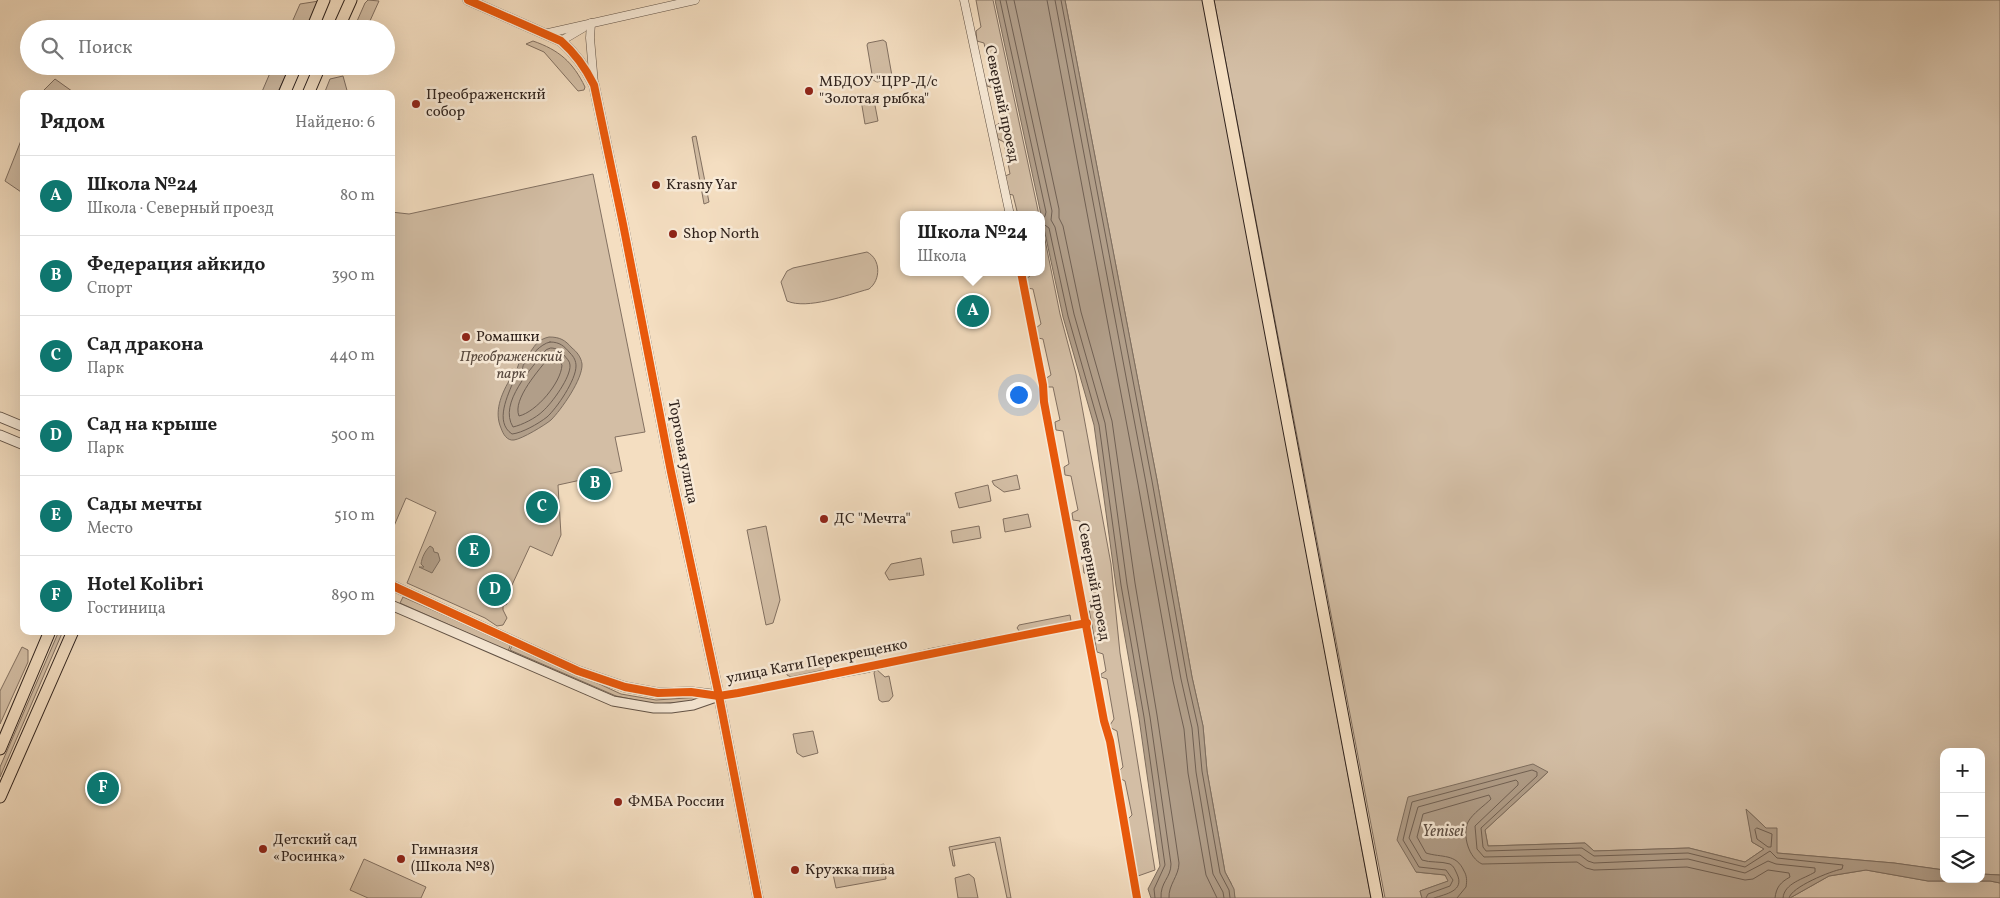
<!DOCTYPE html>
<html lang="ru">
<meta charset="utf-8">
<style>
:root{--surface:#fff;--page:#f6f6f6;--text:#222;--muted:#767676;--line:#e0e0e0;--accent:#0f766e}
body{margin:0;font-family:Vollkorn,serif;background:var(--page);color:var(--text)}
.controls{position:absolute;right:15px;bottom:15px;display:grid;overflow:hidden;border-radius:10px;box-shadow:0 5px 20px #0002}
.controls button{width:45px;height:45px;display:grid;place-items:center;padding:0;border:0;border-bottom:1px solid var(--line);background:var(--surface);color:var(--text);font:25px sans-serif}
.you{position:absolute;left:1018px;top:394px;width:18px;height:18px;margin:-12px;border:4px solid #fff;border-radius:50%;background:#1a73e8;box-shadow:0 0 0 8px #1a73e833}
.badge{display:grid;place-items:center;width:32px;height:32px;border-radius:50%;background:var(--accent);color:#fff;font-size:16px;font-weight:700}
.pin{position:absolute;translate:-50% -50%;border:2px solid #fff;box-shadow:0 1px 5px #0006}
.popup{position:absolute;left:900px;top:211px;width:145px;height:65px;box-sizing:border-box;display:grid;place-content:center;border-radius:10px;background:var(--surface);filter:drop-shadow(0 1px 4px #0005);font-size:16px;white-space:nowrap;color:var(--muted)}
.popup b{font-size:19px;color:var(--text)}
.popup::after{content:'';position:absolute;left:50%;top:100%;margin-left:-10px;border:10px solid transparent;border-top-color:var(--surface)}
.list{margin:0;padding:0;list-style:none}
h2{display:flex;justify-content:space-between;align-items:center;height:65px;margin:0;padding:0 20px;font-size:21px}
h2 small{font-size:16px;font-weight:400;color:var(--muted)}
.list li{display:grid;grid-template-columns:32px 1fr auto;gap:15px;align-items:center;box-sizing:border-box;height:80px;padding:0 20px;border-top:1px solid var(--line)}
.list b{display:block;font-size:19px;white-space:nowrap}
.list p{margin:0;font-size:16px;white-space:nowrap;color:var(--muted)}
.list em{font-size:16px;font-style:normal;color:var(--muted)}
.icon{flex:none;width:28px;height:28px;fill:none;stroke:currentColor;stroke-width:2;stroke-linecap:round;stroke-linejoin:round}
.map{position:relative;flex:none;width:2000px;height:898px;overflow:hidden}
.search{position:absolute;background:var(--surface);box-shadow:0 5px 20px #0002;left:20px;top:20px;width:375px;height:55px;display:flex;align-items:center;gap:12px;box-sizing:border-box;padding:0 18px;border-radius:28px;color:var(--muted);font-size:19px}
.panel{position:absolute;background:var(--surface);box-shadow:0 5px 20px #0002;left:20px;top:90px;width:375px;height:545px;border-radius:10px}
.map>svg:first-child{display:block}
</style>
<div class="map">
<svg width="2000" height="898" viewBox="0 0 2000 898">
<rect width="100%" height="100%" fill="#f4dec1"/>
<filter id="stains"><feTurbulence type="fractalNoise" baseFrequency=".004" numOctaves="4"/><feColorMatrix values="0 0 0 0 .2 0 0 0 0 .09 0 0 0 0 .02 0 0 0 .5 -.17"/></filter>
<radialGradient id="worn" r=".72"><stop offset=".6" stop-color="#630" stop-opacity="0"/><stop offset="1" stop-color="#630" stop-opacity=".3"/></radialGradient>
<g fill="#d3bea5" stroke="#827061">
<path d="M368 0 379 1 369 23 354 28 365 3Z"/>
<path d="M976 0H993L1039 215H1018L1013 195 1008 194 1005 176 1010 174 1004 142 998 139 995 126 1001 122 993 88 987 86 986 79 991 76 984 43 977 41 976 31 981 27Z"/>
<path d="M1065 0H1203L1371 898H1235L1231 883 1225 872 1207 771 1203 726 1192 677 1157 480Z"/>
<path d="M1214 0H2000V875L1981 874V752H1944V870L1894 863 1777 853 1766 828 1747 810 1752 842 1764 849 1745 862 1689 848 1594 851 1585 843 1488 846 1485 830 1548 772 1416 872 1445 875 1449 881 1420 891 1422 898H1385Z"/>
<path d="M319 1 306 29H289L300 4Z"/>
<path d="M883 40 886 42 892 76 891 79 877 82 873 80 867 45 868 43Z"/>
<path d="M533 41C559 50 573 62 585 87L584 90 578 91 544 52 526 44Z"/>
<path d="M273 66H290L277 94H261Z"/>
<path d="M343 76 348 94H324L330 79Z"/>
<path d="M55 79 76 94H40Z"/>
<path d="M873 95 878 121 865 124 861 100 865 97Z"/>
<path d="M24 133V194L5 181Z"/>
<path d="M696 136 709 202 704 204 692 137Z"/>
<path d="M593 174 645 432 615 437 622 471 558 485 561 535 552 556 530 546 506 598 507 604 503 606V610L507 618 503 625 497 626 485 618 407 583 436 512 406 498 391 533V212L409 214Z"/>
<path d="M1042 225 1060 314 1076 374 1111 564 1120 653 1155 870 1138 876 1127 820 1132 815 1125 781 1119 778 1118 772 1123 767 1117 731 1111 728 1110 725 1114 719 1107 679 1101 677V674L1106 671 1103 654 1097 652 1088 604 1094 596 1090 574 1084 573 1083 565 1088 561 1080 521 1073 520 1072 513 1078 510 1071 476 1065 475 1064 467 1069 464 1063 431 1056 430 1055 422 1060 420 1053 387H1047L1045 379 1051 375 1043 339 1038 338 1036 328 1041 324 1033 289 1027 288 1026 279 1030 276 1029 272H1042Z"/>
<path d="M867 252C881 259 881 280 869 289 847 295 807 310 787 301L781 282 787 271 793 268Z"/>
<path d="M1017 475 1020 489 1004 492 994 485 992 481Z"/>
<path d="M988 485 991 501 959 508 955 493Z"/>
<path d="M1028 514 1031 527 1005 532 1003 519Z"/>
<path d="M766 526 780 600 773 623 766 625 747 530Z"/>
<path d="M979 526 981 538 953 543 951 531Z"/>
<path d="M921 558 924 575 889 580 885 573 891 564Z"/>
<path d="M403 597 511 644 508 651 400 603Z"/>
<path d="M1070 615 1071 621 1020 632 1017 628 1019 625Z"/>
<path d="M59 631H63L0 777V767Z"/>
<path d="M513 644 621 694 656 700 702 697 697 701 655 704 616 696 510 650Z"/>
<path d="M22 647 28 650V662L0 724V691Z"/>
<path d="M826 663 828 669 791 677 787 675 786 670Z"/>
<path d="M876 669 885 677 889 676 893 696 889 701 882 702 879 700 874 673Z"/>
<path d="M813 731 818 753 803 757 797 753 793 734Z"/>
<path d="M1000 837 1011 898H1007L995 842 952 850 955 866H953L949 847Z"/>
<path d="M364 859 426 887 421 898H368L350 890Z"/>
<path d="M884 864 886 879 836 888 833 874Z"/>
<path d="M1866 870 1928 881H1990L2000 883V898H1790L1829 876Z"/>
<path d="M969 874 974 878 978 898H958L955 878Z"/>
</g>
<g fill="#b19e89" stroke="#7d6d5e">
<path d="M995 0H1065L1157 480 1192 677 1203 726 1207 771 1225 872 1234 889 1235 898H1151L1148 889 1160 866 1139 718 1116 586 1094 425 1063 317Z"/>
<path d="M549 337C560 337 565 340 572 348 577 352 581 357 582 364 583 379 561 410 551 420 545 425 522 439 514 440 507 441 503 434 501 428 494 412 501 395 509 381L508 377 517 369 520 360C534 355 531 341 549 337Z"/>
<path d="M430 546 433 548 434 552 438 553 440 560 432 573 419 567H424L421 564C422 557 425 551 430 546Z"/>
<path d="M1533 764 1548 772 1485 830 1488 846 1585 843 1594 851 1689 848 1745 862 1764 849 1752 842 1746 809 1766 828H1777V853L1894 863 1944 870V879H1981V874L2000 875V883L1990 881H1928L1866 870 1829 876 1790 898H1422L1420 891 1448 881 1445 875 1416 872 1397 840 1408 797Z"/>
</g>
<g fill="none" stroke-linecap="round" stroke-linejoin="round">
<g stroke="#706053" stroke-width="1">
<path d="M1000 0 1046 212 1045 216 1042 220"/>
<path d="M1006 0 1052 211 1051 220 1055 227 1074 314 1105 423 1127 584 1150 717 1171 864C1171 878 1160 882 1161 898"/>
<path d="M1014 0 1059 209V218L1063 226 1081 312 1112 421 1135 583 1157 715 1179 863C1179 876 1168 885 1169 898"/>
<path d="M1047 0 1138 484 1173 681 1184 729 1188 773 1206 875 1217 898"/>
<path d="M1055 0 1146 483 1181 679 1192 728 1196 772 1213 874 1223 892 1224 898"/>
<path d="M1061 0 1152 481 1187 678 1198 727 1202 771 1220 873 1229 890 1230 898"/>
<path d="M1042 223 1049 228 1068 316 1099 425 1121 585 1144 717 1165 865 1154 889 1155 898"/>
<path d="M550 342C560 342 564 346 570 353 574 357 576 361 576 366 576 380 557 408 547 417 538 424 522 433 512 434 494 422 508 395 514 380 515 376 519 375 522 372 522 370 523 365 524 364 531 356 540 344 550 342Z"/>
<path d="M551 348C557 348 560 351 564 355 566 358 570 361 570 365 571 377 552 403 543 411 536 418 522 425 513 427 498 403 532 368 546 350Z"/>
<path d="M550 356H555L562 365C561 383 536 412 519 416 512 399 540 369 550 356Z"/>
<path d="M1757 828 1772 834 1771 847H1768L1757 839 1755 830Z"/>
<path d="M1426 898 1428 894 1450 886 1453 880 1446 870 1419 867 1403 840 1412 802 1532 770 1537 772V776L1481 828 1483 847 1486 851 1582 848 1594 856 1688 853 1745 867 1770 851 1777 858 1843 865 1842 869C1831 871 1791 887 1789 898"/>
<path d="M1434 898C1446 894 1465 891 1457 874 1455 870 1454 866 1450 864 1441 861 1430 863 1422 860L1409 838 1418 807 1516 780 1518 782V785L1475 826 1477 849 1484 857 1580 855 1588 861 1594 863 1688 859 1745 873 1768 861 1776 864 1815 868V872C1804 879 1784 883 1783 898"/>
<path d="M1457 898 1466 887C1467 881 1467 876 1464 871 1456 853 1442 858 1426 853L1417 837 1423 814 1489 795 1491 799C1484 806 1473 813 1468 822 1462 836 1469 858 1482 864L1577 862 1586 868 1594 870 1687 867 1745 880 1753 879 1768 870 1789 873 1790 877C1781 882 1776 887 1775 898"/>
</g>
<g stroke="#615246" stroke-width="9">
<g id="minor">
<path d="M964 0 1010 215"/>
<path d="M591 23 590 38 594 84"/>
<path d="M544 34 695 0"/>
<path d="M561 41 583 28"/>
<path d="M1021 272 1043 385 1044 402 1104 721 1110 741 1137 898"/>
<path d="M719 696 869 668 929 653 1087 623"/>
</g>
</g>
<g stroke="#615246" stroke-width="11">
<g id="tertiary">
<path d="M468 0 561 41C576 54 585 67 594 85L623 224 671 472 719 696 758 898"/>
<path d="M0 417 24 427"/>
<path d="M0 435 24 445"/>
<path d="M391 585 578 671 625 687 658 693 691 692 716 695"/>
<path d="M391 605 613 701 654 708H671L693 705 719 696"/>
</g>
</g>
<g stroke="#30231d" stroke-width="13">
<g id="primary">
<path d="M1208 0 1377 898"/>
<path d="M312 29 324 0"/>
<path d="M338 29 351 0"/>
<path d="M284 94 296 66"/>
<path d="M308 94 320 66"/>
<path d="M0 749 50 631"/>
<path d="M0 797 73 631"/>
</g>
</g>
<use href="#minor" stroke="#f8ead7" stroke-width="8"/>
<use href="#tertiary" stroke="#f8ead7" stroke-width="9"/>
<use href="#primary" stroke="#f4dec1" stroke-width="11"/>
<g stroke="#f8ead7" stroke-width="11">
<g id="cycleway">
<path d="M468 0 561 41C576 54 585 67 594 85L623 224 671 472 719 696 758 898"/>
<path d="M1021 272 1043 385 1044 402 1104 721 1110 741 1137 898"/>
<path d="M391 585 578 671 625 687 658 693 691 692 719 696 738 693C855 670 970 645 1087 623"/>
</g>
</g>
<use href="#cycleway" stroke="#e8590c" stroke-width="8"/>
</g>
<g fill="#8f2418" stroke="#f8ead7" stroke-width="2">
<circle cx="809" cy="91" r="5"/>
<circle cx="416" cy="104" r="5"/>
<circle cx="656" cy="185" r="5"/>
<circle cx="673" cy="234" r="5"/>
<circle cx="466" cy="337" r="5"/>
<circle cx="824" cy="519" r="5"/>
<circle cx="618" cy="802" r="5"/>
<circle cx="263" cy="849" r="5"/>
<circle cx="401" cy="859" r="5"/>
<circle cx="795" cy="870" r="5"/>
</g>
<g text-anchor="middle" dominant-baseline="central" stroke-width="5" stroke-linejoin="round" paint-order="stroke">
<g font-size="15" fill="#30231d" stroke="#f8ead7" text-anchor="start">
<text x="819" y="82">МБДОУ "ЦРР-Д/с<tspan x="819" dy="17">"Золотая рыбка"</tspan></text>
<text x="426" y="95">Преображенский<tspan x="426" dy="17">собор</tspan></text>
<text x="666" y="185">Krasny Yar</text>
<text x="683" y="234">Shop North</text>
<text x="476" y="337">Ромашки</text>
<text x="834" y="519">ДС "Мечта"</text>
<text x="628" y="802">ФМБА России</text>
<text x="273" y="840">Детский сад<tspan x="273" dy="17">«Росинка»</tspan></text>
<text x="411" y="850">Гимназия<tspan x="411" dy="17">(Школа №8)</tspan></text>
<text x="805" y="870">Кружка пива</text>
</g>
<g font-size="15" fill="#30231d" stroke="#f8ead7">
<text transform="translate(1001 104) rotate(78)">Северный проезд</text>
<text transform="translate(682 452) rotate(79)">Торговая улица</text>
<text transform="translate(1093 582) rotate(79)">Северный проезд</text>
<text transform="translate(817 662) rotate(-11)">улица Кати Перекрещенко</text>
</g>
<g font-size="15" font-style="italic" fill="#594a3f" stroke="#f8ead7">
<text x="511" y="357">Преображенский<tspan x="511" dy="17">парк</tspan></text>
</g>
<g font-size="16" font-style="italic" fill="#5d4e43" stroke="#f8ead7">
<text x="1443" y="832">Yenisei</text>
</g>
</g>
<rect width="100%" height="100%" filter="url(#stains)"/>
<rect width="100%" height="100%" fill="url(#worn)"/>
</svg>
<div class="controls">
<button>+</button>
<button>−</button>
<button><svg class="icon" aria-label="layers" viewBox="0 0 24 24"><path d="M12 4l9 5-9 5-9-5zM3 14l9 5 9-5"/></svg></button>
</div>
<div class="you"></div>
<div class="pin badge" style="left:973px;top:311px">A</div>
<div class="popup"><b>Школа №24</b>Школа</div>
<div class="pin badge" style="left:595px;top:484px">B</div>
<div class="pin badge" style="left:542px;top:507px">C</div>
<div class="pin badge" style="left:495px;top:590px">D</div>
<div class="pin badge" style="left:474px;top:551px">E</div>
<div class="pin badge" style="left:103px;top:788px">F</div>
<div class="search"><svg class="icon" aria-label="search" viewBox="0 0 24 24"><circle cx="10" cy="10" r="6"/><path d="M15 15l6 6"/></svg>Поиск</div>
<section class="panel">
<h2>Рядом<small>Найдено: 6</small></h2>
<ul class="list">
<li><span class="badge">A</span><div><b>Школа №24</b><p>Школа · Северный проезд</p></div><em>80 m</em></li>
<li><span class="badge">B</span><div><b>Федерация айкидо</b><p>Спорт</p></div><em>390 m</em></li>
<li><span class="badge">C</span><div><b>Сад дракона</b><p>Парк</p></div><em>440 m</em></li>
<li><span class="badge">D</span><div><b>Сад на крыше</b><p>Парк</p></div><em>500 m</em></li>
<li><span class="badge">E</span><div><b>Сады мечты</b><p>Место</p></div><em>510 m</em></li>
<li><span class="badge">F</span><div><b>Hotel Kolibri</b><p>Гостиница</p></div><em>890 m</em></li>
</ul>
</section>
</div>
